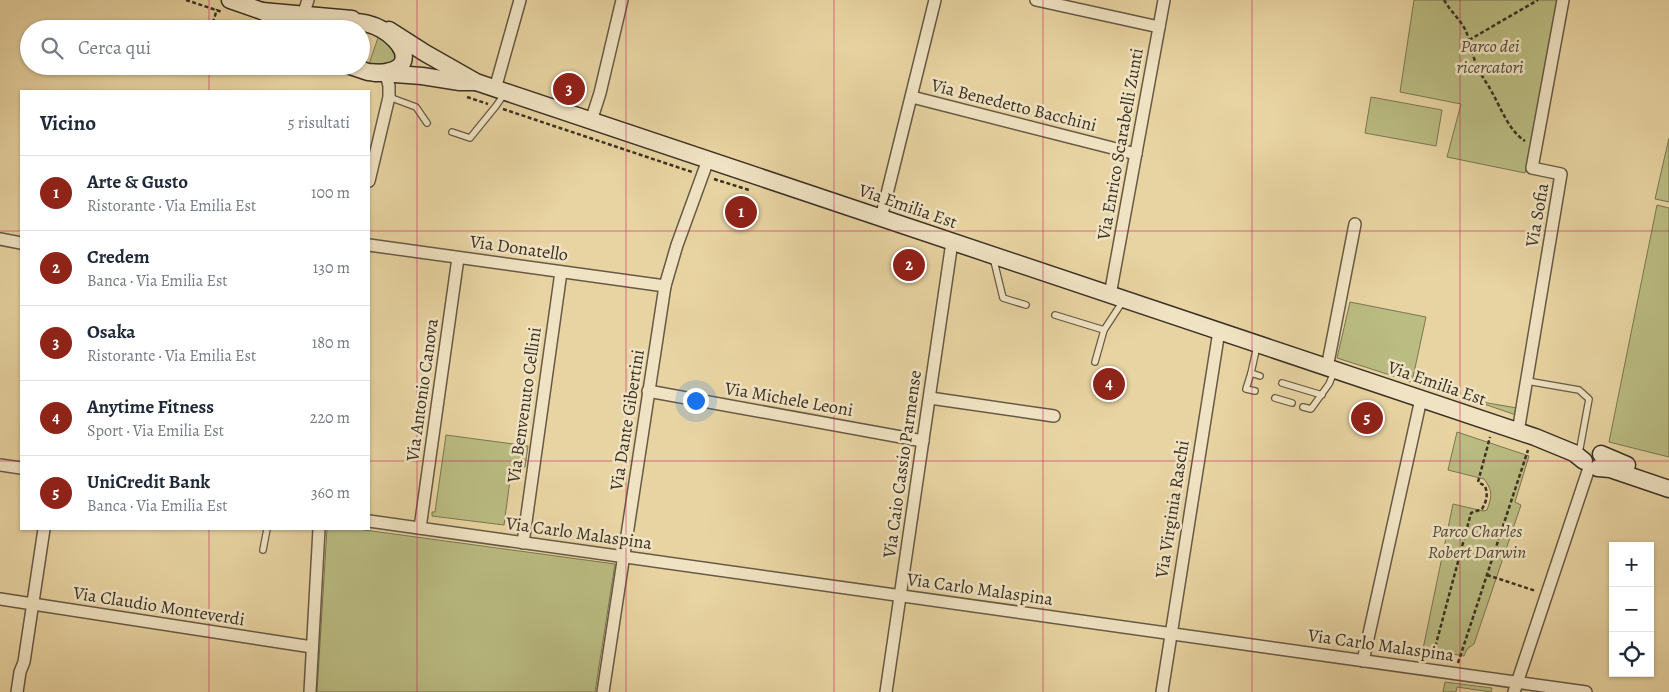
<!DOCTYPE html>
<html lang="it">
<meta charset="utf-8">
<style>
:root{--surface:#fff;--page:#f2f2f3;--text:#1f2937;--muted:#747a83;--line:#e0e1e3;--accent:#8f2418}
body{margin:0;font-family:Alegreya,serif;background:var(--page);color:var(--text)}
.controls{position:absolute;right:15px;bottom:15px;display:grid;overflow:hidden;border-radius:0px;box-shadow:0 1px 4px #0004}
.controls button{width:45px;height:45px;display:grid;place-items:center;padding:0;border:0;border-bottom:1px solid var(--line);background:var(--surface);color:var(--text);font:25px sans-serif}
.you{position:absolute;left:695px;top:400px;width:18px;height:18px;margin:-12px;border:4px solid #fff;border-radius:50%;background:#1a73e8;box-shadow:0 0 0 8px #1a73e833}
.badge{display:grid;place-items:center;width:32px;height:32px;border-radius:50%;background:var(--accent);color:#fff;font-size:16px;font-weight:700}
.pin{position:absolute;translate:-50% -50%;border:2px solid #fff;box-shadow:0 1px 5px #0006}
.list{margin:0;padding:0;list-style:none}
h2{display:flex;justify-content:space-between;align-items:center;height:65px;margin:0;padding:0 20px;font-size:21px}
h2 small{font-size:16px;font-weight:400;color:var(--muted)}
.list li{display:grid;grid-template-columns:32px 1fr auto;gap:15px;align-items:center;box-sizing:border-box;height:75px;padding:0 20px;border-top:1px solid var(--line)}
.list b{display:block;font-size:19px;white-space:nowrap}
.list p{margin:0;font-size:16px;white-space:nowrap;color:var(--muted)}
.list em{font-size:16px;font-style:normal;color:var(--muted)}
.icon{flex:none;width:28px;height:28px;fill:none;stroke:currentColor;stroke-width:2;stroke-linecap:round;stroke-linejoin:round}
.map{position:relative;flex:none;width:1669px;height:692px;overflow:hidden}
.search{position:absolute;background:var(--surface);box-shadow:0 1px 4px #0004;left:20px;top:20px;width:350px;height:55px;display:flex;align-items:center;gap:12px;box-sizing:border-box;padding:0 18px;border-radius:28px;color:var(--muted);font-size:19px}
.panel{position:absolute;background:var(--surface);box-shadow:0 1px 4px #0004;left:20px;top:90px;width:350px;height:440px;border-radius:0px}
.map>svg:first-child{display:block}
</style>
<div class="map">
<svg width="1669" height="692" viewBox="0 0 1669 692">
<rect width="100%" height="100%" fill="#e8d4a2"/>
<filter id="stains"><feTurbulence type="fractalNoise" baseFrequency=".004" numOctaves="4"/><feColorMatrix values="0 0 0 0 .2 0 0 0 0 .09 0 0 0 0 .02 0 0 0 .5 -.17"/></filter>
<radialGradient id="worn" r=".72"><stop offset=".6" stop-color="#630" stop-opacity="0"/><stop offset="1" stop-color="#630" stop-opacity=".3"/></radialGradient>
<g fill="#babc82" stroke="#7a7653">
<path d="M1414 0H1558L1525 173 1447 157 1461 104 1400 92Z"/>
<path d="M380 32 396 45 395 61 368 67Z"/>
<path d="M1371 97 1442 110 1436 146 1365 133Z"/>
<path d="M1669 138V202L1655 199Z"/>
<path d="M1657 205 1669 208V457L1609 442Z"/>
<path d="M1350 302 1426 317 1412 382 1337 358Z"/>
<path d="M1482 402 1517 408 1516 415 1481 403Z"/>
<path d="M1457 432 1529 456 1515 502 1521 505 1474 644 1467 649 1464 656 1423 649 1453 504 1483 511 1487 510C1492 496 1493 491 1484 479L1448 470Z"/>
<path d="M446 435 528 446 525 467 512 465 504 525 432 516V512H435Z"/>
<path d="M327 529H357L615 564 595 692H317Z"/>
<path d="M1445 682 1492 688 1491 692 1457 687 1456 692H1443Z"/>
</g>
<g fill="none" stroke-linecap="round" stroke-linejoin="round">
<g stroke="#665a44" stroke-width="8">
<g id="service">
<path d="M389 97 416 107 427 123"/>
<path d="M452 132 470 138 496 106 505 93"/>
<path d="M993 257 1003 298 1026 305"/>
<path d="M1055 315 1104 330 1123 301"/>
<path d="M1257 346 1251 373 1260 376"/>
<path d="M1095 362 1104 330"/>
<path d="M1251 373 1246 389 1255 391"/>
<path d="M1527 381 1579 390 1589 399 1580 448"/>
<path d="M1282 383 1322 395"/>
<path d="M1275 398 1292 403"/>
<path d="M1303 407 1311 409 1329 384 1334 372"/>
<path d="M263 550 267 529"/>
</g>
</g>
<g stroke="#665a44" stroke-width="14">
<g id="minor">
<path d="M1036 0 1159 27"/>
<path d="M303 15 308 0"/>
<path d="M495 89 520 0"/>
<path d="M912 97 1136 154"/>
<path d="M591 121 600 93 622 0"/>
<path d="M369 181 389 97V86L386 74"/>
<path d="M881 218 935 0"/>
<path d="M0 239 21 243"/>
<path d="M369 245 665 286"/>
<path d="M1110 295 1164 0"/>
<path d="M1327 368 1355 224"/>
<path d="M648 391 923 441"/>
<path d="M930 398 1054 416"/>
<path d="M1518 432 1561 174 1532 168 1563 0"/>
<path d="M0 465 21 468"/>
<path d="M369 521 1586 692"/>
<path d="M420 528 458 258"/>
<path d="M523 543 561 272"/>
<path d="M0 599 312 647"/>
<path d="M1363 661 1421 399"/>
<path d="M17 692 20 672 24 662 44 529"/>
<path d="M310 692 319 529"/>
<path d="M603 692 665 286 677 245 708 160"/>
<path d="M886 692 952 242"/>
<path d="M1162 692 1219 331"/>
<path d="M1514 692 1589 468"/>
</g>
</g>
<g stroke="#3a3124" stroke-width="19">
<g id="secondary">
<path d="M230 0 262 11 295 29"/>
<path d="M262 11 352 19"/>
<path d="M334 29C374 0 443 72 375 73"/>
<path d="M389 30 425 53 476 82 1535 437 1574 453 1584 461"/>
<path d="M350 66 368 72 422 76 460 82H474"/>
<path d="M1601 454 1627 465"/>
<path d="M1598 468 1610 469 1669 489"/>
</g>
</g>
<g stroke="#3a3124" stroke-width="2.5" stroke-dasharray="4 2.5" stroke-linecap="butt">
<path d="M186 0 222 12"/>
<path d="M1444 0C1450 11 1460 19 1466 31 1470 42 1472 53 1476 64 1480 75 1488 84 1493 94 1501 109 1510 132 1525 141"/>
<path d="M211 29 217 9"/>
<path d="M1469 40 1538 0"/>
<path d="M199 70 200 66"/>
<path d="M467 97 488 104"/>
<path d="M503 109 692 172"/>
<path d="M714 179 749 190"/>
<path d="M1487 575 1536 591"/>
<path d="M1432 659 1471 513 1482 509C1487 500 1488 495 1485 486L1478 482 1490 437"/>
<path d="M1458 663 1528 450"/>
</g>
<use href="#service" stroke="#f0e3c3" stroke-width="5.5"/>
<use href="#minor" stroke="#f0e3c3" stroke-width="11"/>
<use href="#secondary" stroke="#f0e3c3" stroke-width="16"/>
</g>
<path fill="none" stroke="#c2185b" stroke-width="1" stroke-opacity="0.55" d="M209 0V29M417 0V692M626 0V692M834 0V692M1043 0V692M1252 0V692M1460 0V692M209 66V91M0 231H21M369 231H1669M0 461H21M369 461H1669M209 529V692"/>
<g text-anchor="middle" dominant-baseline="central" stroke-width="5" stroke-linejoin="round" paint-order="stroke">
<g font-size="18" font-style="italic" fill="#544d37" stroke="#f0e3c3">
<text x="1490" y="46">Parco dei<tspan x="1490" dy="21">ricercatori</tspan></text>
<text x="1477" y="531">Parco Charles<tspan x="1477" dy="21">Robert Darwin</tspan></text>
</g>
<g font-size="18" fill="#3a3124" stroke="#f0e3c3">
<text transform="translate(1014 105) rotate(14)">Via Benedetto Bacchini</text>
<text transform="translate(1120 144) rotate(-80)">Via Enrico Scarabelli Zunti</text>
<text transform="translate(908 206) rotate(19)">Via Emilia Est</text>
<text transform="translate(1537 215) rotate(-80)">Via Sofia</text>
<text transform="translate(519 248) rotate(8)">Via Donatello</text>
<text transform="translate(1437 383) rotate(19)">Via Emilia Est</text>
<text transform="translate(422 390) rotate(-82)">Via Antonio Canova</text>
<text transform="translate(789 399) rotate(10)">Via Michele Leoni</text>
<text transform="translate(524 405) rotate(-82)">Via Benvenuto Cellini</text>
<text transform="translate(627 420) rotate(-81)">Via Dante Gibertini</text>
<text transform="translate(902 464) rotate(-82)">Via Caio Cassio Parmense</text>
<text transform="translate(1172 509) rotate(-81)">Via Virginia Raschi</text>
<text transform="translate(579 533) rotate(8)">Via Carlo Malaspina</text>
<text transform="translate(980 589) rotate(8)">Via Carlo Malaspina</text>
<text transform="translate(159 606) rotate(9)">Via Claudio Monteverdi</text>
<text transform="translate(1381 645) rotate(8)">Via Carlo Malaspina</text>
</g>
</g>
<rect width="100%" height="100%" filter="url(#stains)"/>
<rect width="100%" height="100%" fill="url(#worn)"/>
</svg>
<div class="controls">
<button>+</button>
<button>−</button>
<button><svg class="icon" aria-label="locate" viewBox="0 0 24 24"><circle cx="12" cy="12" r="6"/><path d="M12 2v4M12 18v4M2 12h4M18 12h4"/></svg></button>
</div>
<div class="you"></div>
<div class="pin badge" style="left:741px;top:212px">1</div>
<div class="pin badge" style="left:909px;top:265px">2</div>
<div class="pin badge" style="left:569px;top:89px">3</div>
<div class="pin badge" style="left:1109px;top:384px">4</div>
<div class="pin badge" style="left:1367px;top:418px">5</div>
<div class="search"><svg class="icon" aria-label="search" viewBox="0 0 24 24"><circle cx="10" cy="10" r="6"/><path d="M15 15l6 6"/></svg>Cerca qui</div>
<section class="panel">
<h2>Vicino<small>5 risultati</small></h2>
<ul class="list">
<li><span class="badge">1</span><div><b>Arte &amp; Gusto</b><p>Ristorante · Via Emilia Est</p></div><em>100 m</em></li>
<li><span class="badge">2</span><div><b>Credem</b><p>Banca · Via Emilia Est</p></div><em>130 m</em></li>
<li><span class="badge">3</span><div><b>Osaka</b><p>Ristorante · Via Emilia Est</p></div><em>180 m</em></li>
<li><span class="badge">4</span><div><b>Anytime Fitness</b><p>Sport · Via Emilia Est</p></div><em>220 m</em></li>
<li><span class="badge">5</span><div><b>UniCredit Bank</b><p>Banca · Via Emilia Est</p></div><em>360 m</em></li>
</ul>
</section>
</div>
